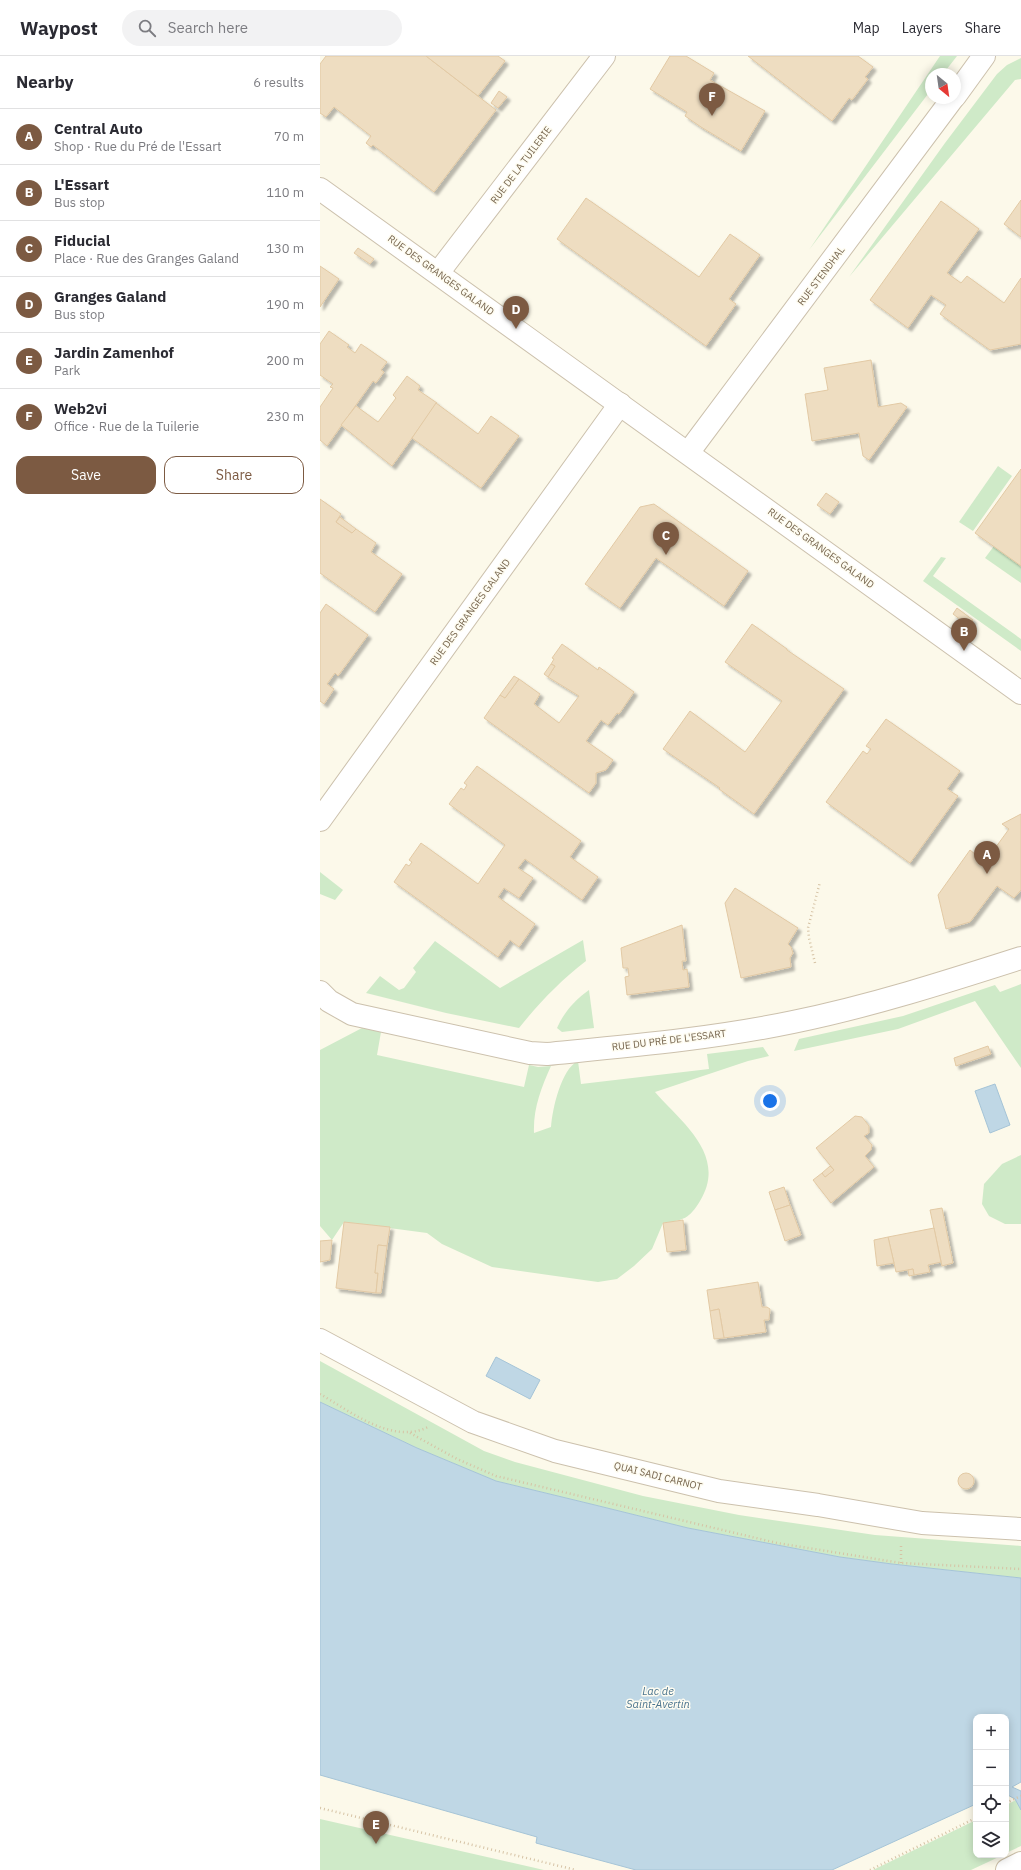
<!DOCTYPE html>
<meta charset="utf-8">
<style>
:root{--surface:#fff;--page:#f2f2f3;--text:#2b2b33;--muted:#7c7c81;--line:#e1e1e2;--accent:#7c5a42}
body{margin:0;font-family:"IBM Plex Sans",sans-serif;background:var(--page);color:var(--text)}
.controls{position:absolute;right:12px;bottom:12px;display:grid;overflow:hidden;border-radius:8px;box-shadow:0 2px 10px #0003}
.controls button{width:36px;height:36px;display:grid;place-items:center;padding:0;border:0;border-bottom:1px solid var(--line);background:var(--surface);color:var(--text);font:20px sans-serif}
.compass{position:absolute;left:605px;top:12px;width:36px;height:36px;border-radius:50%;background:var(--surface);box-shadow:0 2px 10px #0003;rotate:151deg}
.you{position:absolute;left:450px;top:1045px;width:14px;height:14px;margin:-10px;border:3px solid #fff;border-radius:50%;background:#1a73e8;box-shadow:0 0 0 6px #1a73e833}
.badge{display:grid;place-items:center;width:26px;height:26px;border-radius:50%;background:var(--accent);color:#fff;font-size:13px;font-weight:700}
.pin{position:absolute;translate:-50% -33px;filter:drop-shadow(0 1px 2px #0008)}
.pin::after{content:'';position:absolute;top:21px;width:14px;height:12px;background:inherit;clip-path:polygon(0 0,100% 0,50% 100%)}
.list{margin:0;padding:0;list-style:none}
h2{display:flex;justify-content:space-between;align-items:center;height:52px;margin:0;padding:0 16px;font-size:17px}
h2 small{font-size:13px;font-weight:400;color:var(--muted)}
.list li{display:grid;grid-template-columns:26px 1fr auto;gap:12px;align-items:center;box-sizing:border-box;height:56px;padding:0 16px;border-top:1px solid var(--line)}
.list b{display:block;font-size:15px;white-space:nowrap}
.list p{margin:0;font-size:13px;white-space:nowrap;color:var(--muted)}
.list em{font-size:13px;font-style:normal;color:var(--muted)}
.actions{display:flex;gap:8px;padding:12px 16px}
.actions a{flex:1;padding:9px 0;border:1px solid var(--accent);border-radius:12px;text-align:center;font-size:14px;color:var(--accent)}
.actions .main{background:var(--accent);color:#fff}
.icon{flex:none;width:22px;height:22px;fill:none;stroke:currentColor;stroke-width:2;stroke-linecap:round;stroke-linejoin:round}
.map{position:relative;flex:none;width:701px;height:1814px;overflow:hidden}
header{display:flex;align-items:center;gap:24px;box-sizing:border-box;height:56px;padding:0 20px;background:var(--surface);border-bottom:1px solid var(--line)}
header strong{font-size:19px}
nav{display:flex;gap:22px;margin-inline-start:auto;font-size:14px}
.search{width:280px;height:36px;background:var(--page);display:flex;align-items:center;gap:10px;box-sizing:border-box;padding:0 14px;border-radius:22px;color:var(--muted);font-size:15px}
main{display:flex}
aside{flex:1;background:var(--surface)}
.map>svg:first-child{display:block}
</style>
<header>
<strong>Waypost</strong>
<div class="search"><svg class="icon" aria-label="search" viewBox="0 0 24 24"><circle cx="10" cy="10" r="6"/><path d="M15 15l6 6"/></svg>Search here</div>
<nav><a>Map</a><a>Layers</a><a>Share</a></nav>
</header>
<main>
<aside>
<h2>Nearby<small>6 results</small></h2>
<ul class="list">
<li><span class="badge">A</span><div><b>Central Auto</b><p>Shop · Rue du Pré de l'Essart</p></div><em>70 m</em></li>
<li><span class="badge">B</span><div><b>L'Essart</b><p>Bus stop</p></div><em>110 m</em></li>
<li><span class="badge">C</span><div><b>Fiducial</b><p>Place · Rue des Granges Galand</p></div><em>130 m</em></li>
<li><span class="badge">D</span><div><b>Granges Galand</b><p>Bus stop</p></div><em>190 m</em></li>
<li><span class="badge">E</span><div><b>Jardin Zamenhof</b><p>Park</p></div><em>200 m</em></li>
<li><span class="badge">F</span><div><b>Web2vi</b><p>Office · Rue de la Tuilerie</p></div><em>230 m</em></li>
</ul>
<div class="actions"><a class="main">Save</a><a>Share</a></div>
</aside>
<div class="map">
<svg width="701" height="1814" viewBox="0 0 701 1814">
<defs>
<filter id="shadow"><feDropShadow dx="3.5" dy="3.5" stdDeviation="1" flood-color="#0004"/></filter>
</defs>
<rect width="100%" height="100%" fill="#fcf9ea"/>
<g fill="#cfeac8">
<path d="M620 0H637L623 18H611V34L489 194Z"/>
<path d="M701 2V23L695 24 529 221 625 87 677 18 687 9Z"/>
<path d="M678 410 692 420 653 475 639 466Z"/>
<path d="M674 490 701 510V527L665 502Z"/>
<path d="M621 501 626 502 613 520 701 583V595L603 525Z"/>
<path d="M0 816 23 834 15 844 0 838Z"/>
<path d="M263 884 266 905C240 925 219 947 199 972L126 957 46 937 60 920 79 934 84 932 96 916 93 912 115 885 180 932Z"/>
<path d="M701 928V1012L655 945 578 973 474 995 479 983 583 960 675 929 680 936Z"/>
<path d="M269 934 274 972 242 976 237 972C244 956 255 944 269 934Z"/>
<path d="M42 972 61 976 57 999 204 1031 209 1009 218 1011 231 1010C221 1032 213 1053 214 1077L231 1071C232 1054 241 1013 258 1005L261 1028 389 1013 387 998 443 991 449 1000 428 1005 335 1036C361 1066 408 1099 380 1145 369 1163 364 1164 343 1167L332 1193 314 1210 297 1223 278 1226 172 1211 122 1188 107 1177 24 1166 12 1184 0 1170V994Z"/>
<path d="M701 1099V1168H685L669 1160 662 1148 664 1128 682 1108Z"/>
<path d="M0 1305 164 1395 195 1406 323 1440 419 1459 555 1479 701 1490V1522L572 1508 520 1501 368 1472 275 1449 176 1425 97 1392 0 1346Z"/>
<path d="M696 1744 701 1754V1790L686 1797V1749Z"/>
<path d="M0 1763 224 1814H0Z"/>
<path d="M656 1764V1799H683L651 1814H553Z"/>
</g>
<g fill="#bfd7e5" stroke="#a5c4d7">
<path d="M675 1028 690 1069 670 1077 655 1035Z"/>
<path d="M176 1301 220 1324 210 1343 166 1320Z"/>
<path d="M0 1346 97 1392 176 1425 275 1449 368 1472 520 1501 572 1508 701 1522V1726L692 1731 701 1735V1754L695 1743 686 1738V1661H656V1748L512 1814H316L216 1787 217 1781 0 1719Z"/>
</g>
<g fill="#eeddc1" stroke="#e2c9a4" filter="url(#shadow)">
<path d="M6 0H106L176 54 114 136 53 89 51 91 46 87 51 80 14 51 6 61 0 57V8Z"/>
<path d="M106 0H178L185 5 158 40Z"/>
<path d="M350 0H366L394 17 390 24 445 55 421 95 381 71 365 60 367 56 330 33Z"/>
<path d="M428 0H538L553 11 545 21 548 23 532 44 529 42 512 65Z"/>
<path d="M179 35 187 41 178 52 171 47Z"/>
<path d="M266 142 379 221 410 178 440 199 409 243 416 248 386 290 237 183Z"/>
<path d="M701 144V181L684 168Z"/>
<path d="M621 145 659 173 627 217 641 227 647 220 684 247 701 222V288L670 294 620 258 626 249 611 239 588 272 550 244Z"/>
<path d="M38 192 54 203 50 208 34 197Z"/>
<path d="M0 210 19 223 0 251Z"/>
<path d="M9 275 29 289 27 291 35 297 41 288 67 306 61 314 64 316 56 327 53 325 7 390 0 384V351L13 332 10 331 13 328 0 319V288Z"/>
<path d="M551 304 558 351 581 347 587 351 549 404 543 400 539 377 492 385 485 338 508 334 504 312Z"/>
<path d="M87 320 100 330 98 334 117 347 72 410 21 369 36 350 58 366 76 342 73 339Z"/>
<path d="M116 347 158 378 171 360 199 380 161 432 92 382Z"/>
<path d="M701 413V510L655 477Z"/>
<path d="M506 437 519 446 510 458 497 449Z"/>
<path d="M0 443 21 458 16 466 32 477 36 473 56 487 51 496 82 518 55 556 0 517Z"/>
<path d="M334 448 428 515 404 550 336 502 300 552 265 528 320 451Z"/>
<path d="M20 461 36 473 32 477 16 466Z"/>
<path d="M6 548 48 579 18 620 15 617 7 628 14 633 4 648 0 645V557Z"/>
<path d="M637 552 653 564 649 570 633 558Z"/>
<path d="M432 568 467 593V594L524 633 434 758 399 733 400 732 343 693 370 655 425 696 462 645 405 606Z"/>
<path d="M242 588 278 614 279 611 314 636 299 658 297 657 288 669 281 664 266 685 293 704 286 714 276 717V727L269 737 164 662 180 639 185 642 199 623 220 638 214 648 239 667 259 640 228 621 235 610 231 608 234 603 232 602Z"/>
<path d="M231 608 235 610 228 621 224 618Z"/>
<path d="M194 620 199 623 185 642 180 639Z"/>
<path d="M566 663 640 715 627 733 638 740 590 807 506 746 543 695 547 698 551 693 546 690Z"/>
<path d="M157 710 261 785 250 801 278 821 262 844 205 803 198 812 213 822 199 842 184 832 178 841 215 868 199 891 190 884 178 901 74 826 86 808 89 810 92 806 89 804 101 787 158 828 185 789 129 748 141 732 144 734 147 729 144 727Z"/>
<path d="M701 758V834L694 842 677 830 650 866 626 873 618 839 650 794 665 806 689 773 682 768Z"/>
<path d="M415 832 478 872 468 888 471 891 473 897 470 902 471 911 421 922 405 847Z"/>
<path d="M362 869 366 905H362L363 914 367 913 369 931 307 939 305 921 309 920 308 912H303L301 892Z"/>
<path d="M668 990 671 998 636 1010 634 1002Z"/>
<path d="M535 1060 542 1061 549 1070V1077L544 1080 552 1089 551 1094 545 1100 554 1111 511 1147 493 1124 502 1117 505 1121 514 1114 496 1092Z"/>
<path d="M510 1110 514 1114 505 1121 502 1117Z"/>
<path d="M464 1131 470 1149 455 1154 449 1136Z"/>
<path d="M470 1149 481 1179 465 1185 455 1154Z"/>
<path d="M622 1152 633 1207 622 1210 610 1154Z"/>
<path d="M363 1164 366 1194 347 1196 343 1167Z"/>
<path d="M24 1166 70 1171 67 1190 58 1189 55 1217H58L56 1237 16 1232Z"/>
<path d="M614 1172 621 1206 608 1209 610 1216 594 1219 593 1213 576 1216 568 1181Z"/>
<path d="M568 1181 574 1207 557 1210 554 1184Z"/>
<path d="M12 1184 10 1204 0 1206V1185Z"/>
<path d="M58 1189 67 1190 61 1237H56L58 1217H55Z"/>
<path d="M593 1213 594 1219 589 1220 588 1214Z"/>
<path d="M438 1226 442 1251H447L450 1253 449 1264H444L446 1276 404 1282 399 1253 390 1255 387 1234Z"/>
<path d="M399 1253 404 1282 394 1283 390 1255Z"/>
<circle cx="646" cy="1425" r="8"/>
</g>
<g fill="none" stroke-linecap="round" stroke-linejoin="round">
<g stroke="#ccc1ad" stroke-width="24">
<g id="street">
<path d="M635 40 664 0"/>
<path d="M0 133 701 637"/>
<path d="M118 217 284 0"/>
<path d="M368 397 633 42"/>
<path d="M0 764 300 348"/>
<path d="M0 936 9 945 32 958 210 997 227 998C309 990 392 983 473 966 551 950 626 926 701 902"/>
<path d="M0 1284 153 1366 235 1395 399 1435 498 1449 602 1467 701 1473"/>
</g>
</g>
<g stroke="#ccc0a9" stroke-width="24">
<path id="secondary" d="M687 1814 701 1807"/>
</g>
<g stroke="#d6c3a5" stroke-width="2.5" stroke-dasharray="1 3" stroke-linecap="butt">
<path d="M495 907 489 882 488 872 500 826"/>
<path d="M0 1338C30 1355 72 1389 108 1371"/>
<path d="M90 1377 137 1403 176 1420 457 1487 581 1507 701 1513"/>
<path d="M581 1507V1489"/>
<path d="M686 1747 701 1740"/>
<path d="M0 1752 256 1814"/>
<path d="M550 1814 656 1762"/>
</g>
<use href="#street" stroke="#fff" stroke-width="22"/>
<use href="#secondary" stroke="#fff" stroke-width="22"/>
</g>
<g text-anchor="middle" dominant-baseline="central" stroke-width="3" stroke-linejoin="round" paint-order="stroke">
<g font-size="10" fill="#76654e" stroke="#fefcf1">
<text transform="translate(201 109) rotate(-53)">RUE DE LA TUILERIE</text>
<text transform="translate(121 219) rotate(36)">RUE DES GRANGES GALAND</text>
<text transform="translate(501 220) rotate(-53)">RUE STENDHAL</text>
<text transform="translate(501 492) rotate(36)">RUE DES GRANGES GALAND</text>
<text transform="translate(150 556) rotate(-54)">RUE DES GRANGES GALAND</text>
<text transform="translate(349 984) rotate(-7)">RUE DU PRÉ DE L'ESSART</text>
<text transform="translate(338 1420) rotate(14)">QUAI SADI CARNOT</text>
</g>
<g font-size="11" font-style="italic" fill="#4c758f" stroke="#fefcf1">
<text x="338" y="1635">Lac de<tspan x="338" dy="13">Saint-Avertin</tspan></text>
</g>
</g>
</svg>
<div class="controls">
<button>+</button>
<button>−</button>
<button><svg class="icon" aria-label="locate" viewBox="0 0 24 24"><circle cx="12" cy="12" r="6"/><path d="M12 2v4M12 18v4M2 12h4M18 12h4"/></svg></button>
<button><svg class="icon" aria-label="layers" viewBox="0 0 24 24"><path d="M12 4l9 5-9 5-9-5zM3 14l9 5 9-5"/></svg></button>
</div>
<svg class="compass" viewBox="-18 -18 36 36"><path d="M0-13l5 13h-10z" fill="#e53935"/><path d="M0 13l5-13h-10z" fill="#7c7c81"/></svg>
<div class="you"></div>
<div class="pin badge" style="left:667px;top:818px">A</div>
<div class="pin badge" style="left:644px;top:595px">B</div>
<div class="pin badge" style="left:346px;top:499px">C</div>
<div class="pin badge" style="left:196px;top:273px">D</div>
<div class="pin badge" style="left:56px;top:1788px">E</div>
<div class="pin badge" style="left:392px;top:60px">F</div>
</div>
</main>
